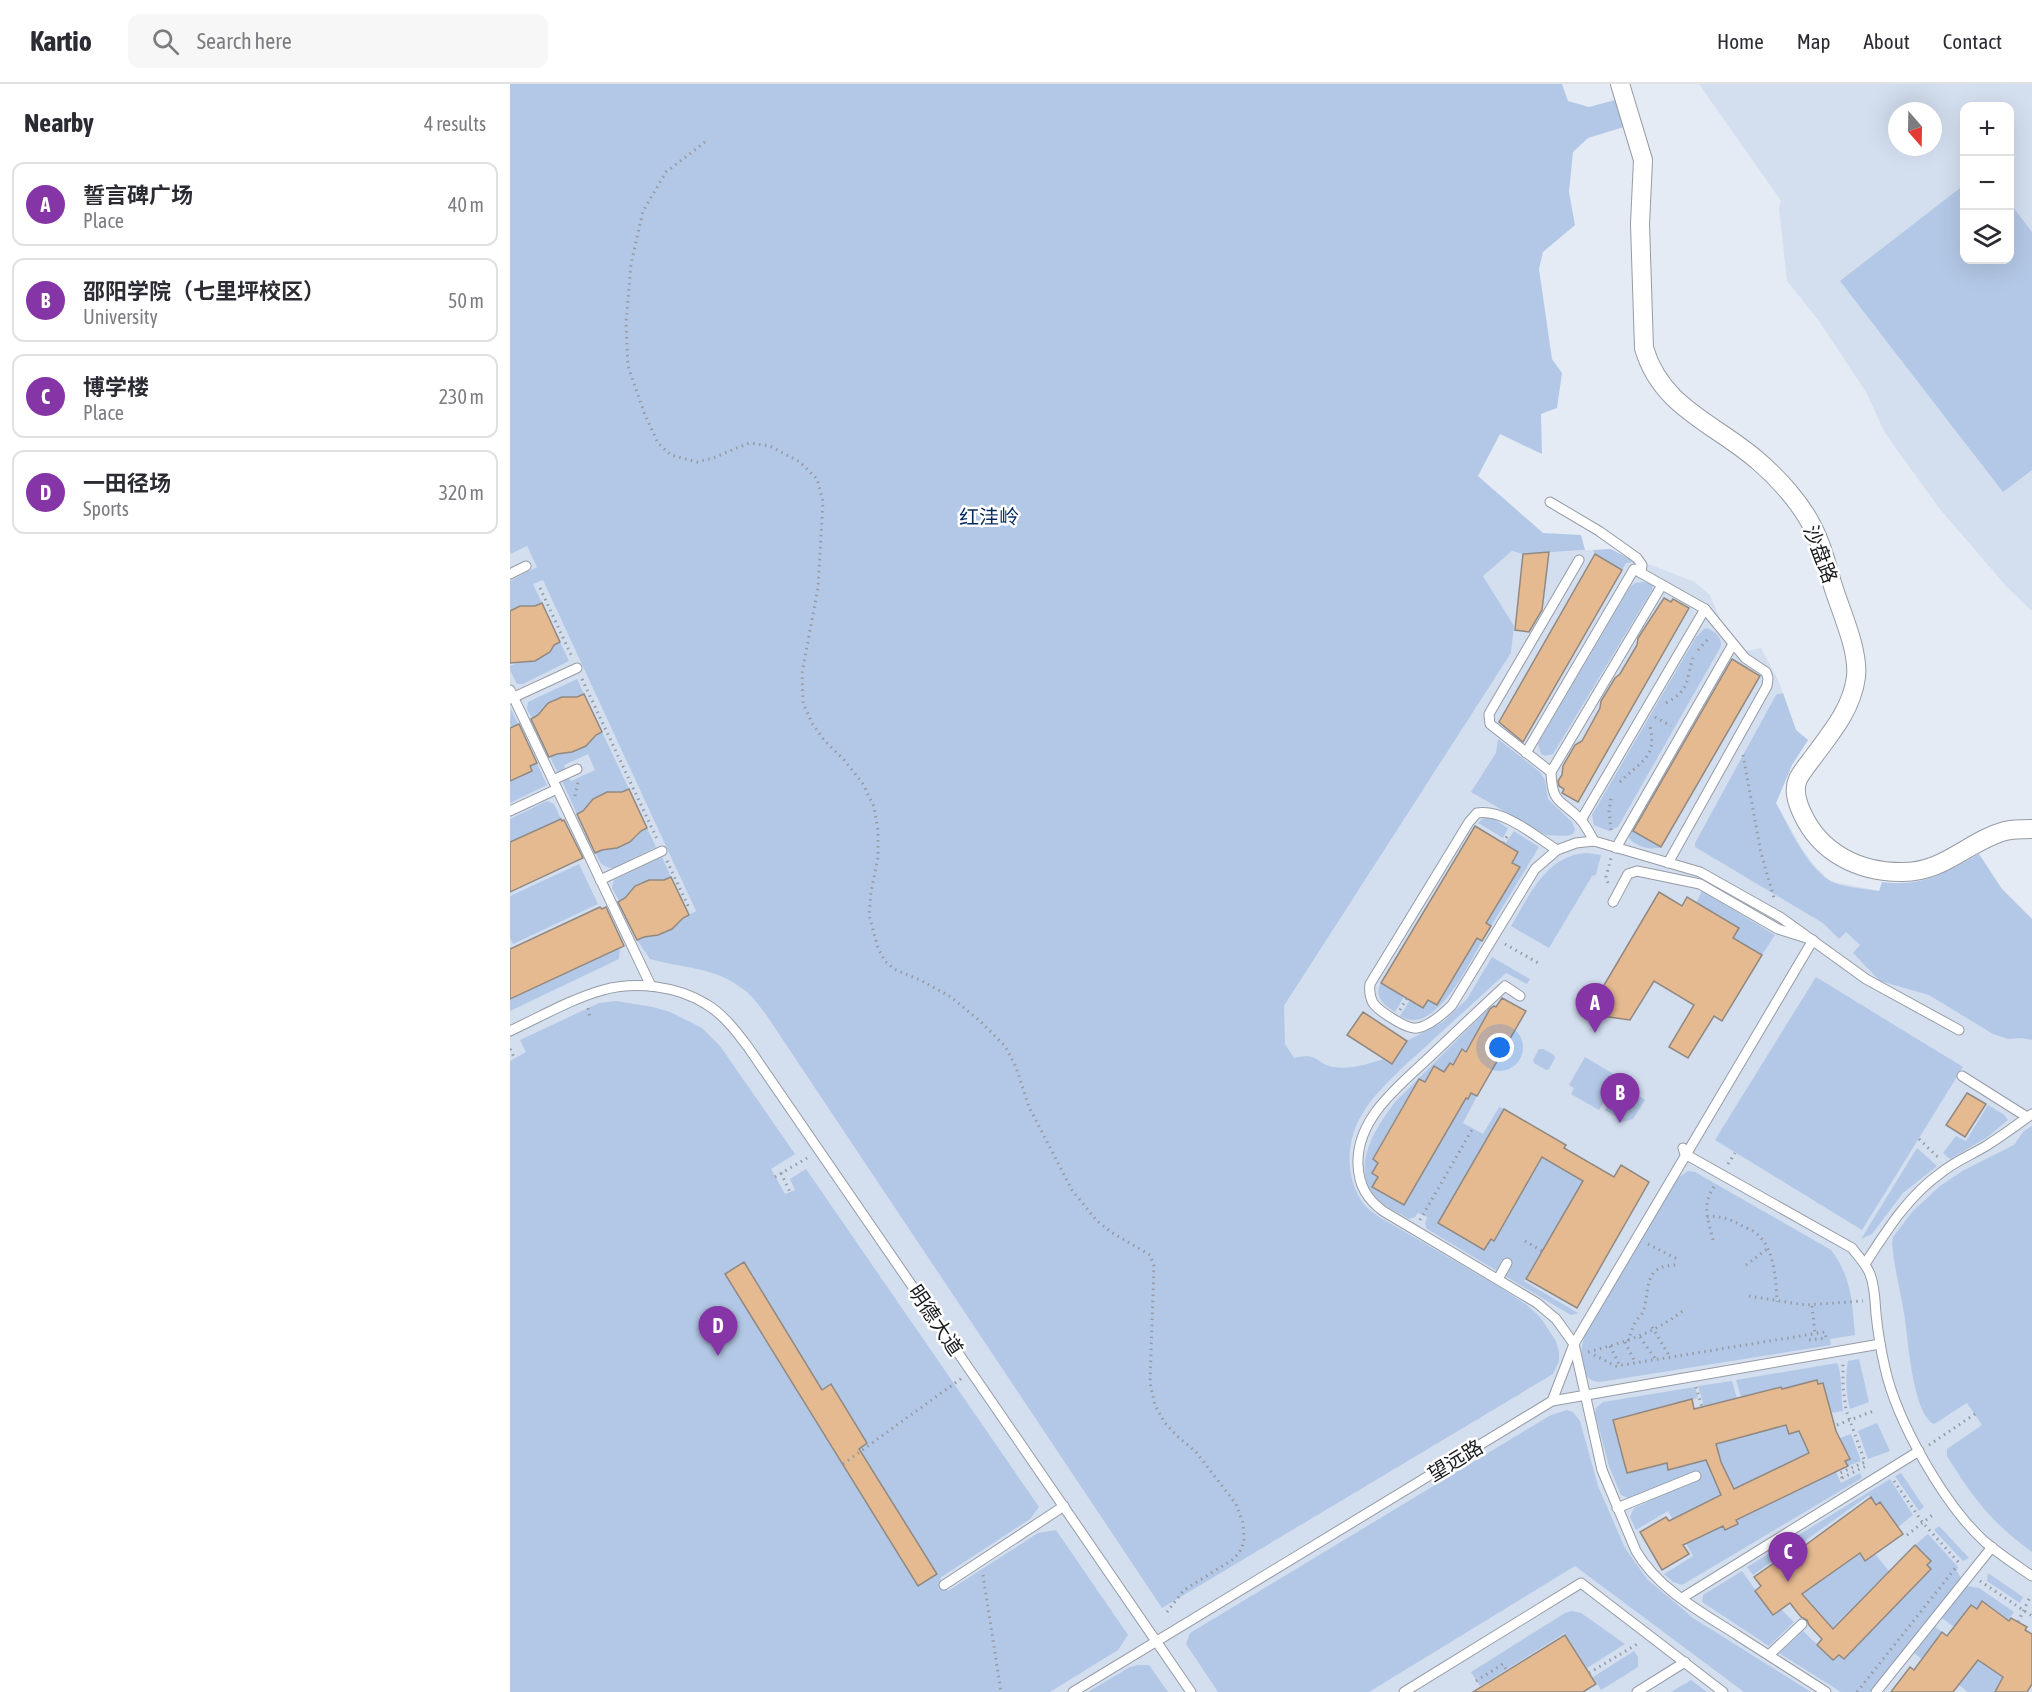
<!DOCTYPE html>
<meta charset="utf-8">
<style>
:root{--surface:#fff;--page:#f7f7f7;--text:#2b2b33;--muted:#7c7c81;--line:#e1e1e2;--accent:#8535a5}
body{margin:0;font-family:"Asap Condensed","Noto Sans SC",sans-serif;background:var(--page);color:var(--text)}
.controls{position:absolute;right:18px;top:18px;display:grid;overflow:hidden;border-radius:12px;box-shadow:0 6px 24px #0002}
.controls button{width:54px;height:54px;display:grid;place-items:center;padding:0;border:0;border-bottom:2px solid var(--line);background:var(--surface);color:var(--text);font:30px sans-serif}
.compass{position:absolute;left:1378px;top:18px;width:54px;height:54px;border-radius:50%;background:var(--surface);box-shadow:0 6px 24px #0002;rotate:160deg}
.you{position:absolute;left:990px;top:964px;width:21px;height:21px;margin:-15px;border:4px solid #fff;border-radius:50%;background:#1a73e8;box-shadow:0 0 0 9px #1a73e833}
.badge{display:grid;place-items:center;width:39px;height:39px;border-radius:50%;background:var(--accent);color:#fff;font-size:20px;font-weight:700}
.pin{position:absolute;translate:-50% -50px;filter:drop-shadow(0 2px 3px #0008)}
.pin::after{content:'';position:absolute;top:32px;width:21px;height:18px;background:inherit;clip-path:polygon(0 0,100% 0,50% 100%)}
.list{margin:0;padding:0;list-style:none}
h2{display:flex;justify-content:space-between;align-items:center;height:78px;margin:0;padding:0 24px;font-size:26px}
h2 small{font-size:20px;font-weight:400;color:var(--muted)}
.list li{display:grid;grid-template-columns:39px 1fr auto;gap:18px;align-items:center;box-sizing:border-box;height:84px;margin:0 12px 12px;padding:0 12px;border:2px solid var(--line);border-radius:12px}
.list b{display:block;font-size:22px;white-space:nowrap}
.list p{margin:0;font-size:20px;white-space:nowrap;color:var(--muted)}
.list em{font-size:20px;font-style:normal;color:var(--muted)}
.icon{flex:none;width:33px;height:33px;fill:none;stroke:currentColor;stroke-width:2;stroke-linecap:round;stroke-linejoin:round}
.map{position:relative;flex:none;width:1522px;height:1608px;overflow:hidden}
header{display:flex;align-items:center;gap:36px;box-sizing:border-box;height:84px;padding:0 30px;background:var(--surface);border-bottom:2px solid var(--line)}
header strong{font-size:28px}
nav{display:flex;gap:33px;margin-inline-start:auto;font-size:21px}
.search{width:420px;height:54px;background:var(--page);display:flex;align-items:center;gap:15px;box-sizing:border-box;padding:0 21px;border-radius:12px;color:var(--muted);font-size:22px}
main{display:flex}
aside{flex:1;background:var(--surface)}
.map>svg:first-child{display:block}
</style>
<header>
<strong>Kartio</strong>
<div class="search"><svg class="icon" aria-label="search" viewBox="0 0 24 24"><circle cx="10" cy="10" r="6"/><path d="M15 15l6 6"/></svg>Search here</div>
<nav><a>Home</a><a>Map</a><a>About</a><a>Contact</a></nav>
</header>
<main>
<aside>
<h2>Nearby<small>4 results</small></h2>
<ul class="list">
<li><span class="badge">A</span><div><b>誓言碑广场</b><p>Place</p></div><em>40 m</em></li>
<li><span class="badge">B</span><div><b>邵阳学院（七里坪校区）</b><p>University</p></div><em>50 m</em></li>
<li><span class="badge">C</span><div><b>博学楼</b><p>Place</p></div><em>230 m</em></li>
<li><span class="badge">D</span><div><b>一田径场</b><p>Sports</p></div><em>320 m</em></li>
</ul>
</aside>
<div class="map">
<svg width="1522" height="1608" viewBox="0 0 1522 1608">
<rect width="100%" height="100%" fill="#e4ebf5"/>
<g fill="#d3deef" fill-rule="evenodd">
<path d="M1189 0H1522V527L1496 502 1429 424 1375 349 1356 308 1309 237 1277 197 1269 124 1271 117ZM1454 22H1500V176H1454ZM1387 27H1423V63H1387Z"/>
<path d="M17 462 622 1159 1001 569 1004 542 973 492 1002 467 1013 470 1101 465 1125 478 1141 481 1185 498 1200 511 1210 535 1236 567 1251 564 1269 598 1286 646 1298 656 1282 681 1266 719 1293 766 1305 782 1320 797 1369 807 1522 853V1608H0V467L2 470Z"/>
</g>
<g fill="#b3c8e6">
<path d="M0 0H1052L1058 17 1079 23 1109 15 1117 42 1078 54 1063 68 1059 108 1065 141 1033 168 1029 185 1042 275 1052 289 1047 324 1031 330 1032 370 990 350 968 392 1033 449 1071 451 1075 466 1013 470 1002 467 973 492 1004 542 1001 569 774 922 775 960 784 974C809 968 806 980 823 983 840 986 858 980 874 975L882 980 897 957 933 938 957 915 982 873 1020 895 1017 900 996 889 891 985C878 998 864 1011 854 1027 836 1054 834 1092 853 1119 857 1125 865 1130 871 1134L986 1201 1017 1221 1030 1233 1046 1257 1049 1268V1277L1043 1290 652 1524 255 929C248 921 242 911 233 905 205 883 172 884 140 875L127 856 134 853 148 851 162 845 173 834 186 827 33 496 23 500 32 519C22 524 13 521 0 527V497L27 483 17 462 1 470 0 467Z"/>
<path d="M1454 101V176H1500V119L1522 148V386L1493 408 1330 197Z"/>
<path d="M1101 465 1125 478 1116 479 1112 486 1085 470 1083 466Z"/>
<path d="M1133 498 1143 500 1142 506 1043 670 1035 672 1031 670 1028 660 1030 656 1120 503 1125 499Z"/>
<path d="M1197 544C1205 547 1214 555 1210 564L1108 743 1099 747 1084 741 1082 731 1186 553 1194 545Z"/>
<path d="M50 558 59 577 13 600H7L0 586V582C9 577 20 579 30 574 38 569 42 562 50 558Z"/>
<path d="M67 595 74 610C63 615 52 611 40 618 32 622 30 631 22 634L17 625 18 618Z"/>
<path d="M1273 609 1286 646 1298 656 1282 681 1266 719C1280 744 1294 779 1319 796 1329 803 1356 805 1369 807L1372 798C1414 803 1434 789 1469 770L1492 805 1522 835V956L1512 954 1498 955 1483 950 1419 911 1370 897 1343 869 1350 861 1336 848 1329 855 1313 839 1185 763V759L1266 611Z"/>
<path d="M1 625 37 701 0 719V697L22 687 0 640Z"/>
<path d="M92 648 119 705C108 710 98 706 85 714 78 718 75 726 67 730L52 697 59 694 61 697 85 686 78 670 54 681 55 685 48 689 40 673C51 668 62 669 73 663 81 659 84 652 92 648Z"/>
<path d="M988 655 1030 688 1035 696 1038 715 1062 738 1065 745 1063 750 1057 752 1036 751 961 708 986 669Z"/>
<path d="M37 717 44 720 51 735 0 758V735Z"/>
<path d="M977 734H982L998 744 993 754 968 739 972 735Z"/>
<path d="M137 744 146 763 103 784H99L91 780 85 768C96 764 107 765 118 759 126 755 130 748 137 744Z"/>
<path d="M1121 746 1151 763C1141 767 1125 762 1119 754Z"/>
<path d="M1004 747 1029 763 981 842 976 839 1010 784 1002 779 1008 768 995 760Z"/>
<path d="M1077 769 1091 771 1086 791 1082 792 1039 864 1001 842C1020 811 1036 771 1077 769Z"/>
<path d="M152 773 161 793C150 798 138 794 127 801 119 805 117 814 109 817L102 804 104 796Z"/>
<path d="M69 780 88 820 3 860 0 854V812Z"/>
<path d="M1192 807 1265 851 1252 871 1223 854 1229 844 1186 819Z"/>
<path d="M967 854 972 857C959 879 925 954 890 932L900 916H918L927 921Z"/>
<path d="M110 864 109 875 0 927V909L3 914Z"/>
<path d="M1306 893 1453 983 1352 1146 1205 1056Z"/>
<path d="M871 899 894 913 885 928C874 921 863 912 871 899Z"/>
<path d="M106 917 143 923 160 928 192 944 210 962 285 1070 261 1085 275 1110 285 1106 280 1095 296 1085 529 1423 520 1435 430 1494 438 1507 528 1449 546 1446 618 1551 608 1566 540 1608H0V977L16 968 10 956 89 919Z"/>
<path d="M982 921 956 968 952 966 943 981 939 980 934 988 924 983 915 998 909 995 863 1075 868 1079 956 1014 958 1015 961 1009 967 1012 953 1039 973 1050 989 1023 994 1025 928 1139 974 1165 980 1155 984 1156 1032 1073 1073 1097 1014 1197 1068 1229 1061 1231 995 1192 1001 1181 992 1176 987 1187 917 1145 915 1140 917 1133 908 1129 905 1133 899 1135C888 1128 872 1122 864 1112 840 1082 867 1041 886 1017Z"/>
<path d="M1029 965H1033L1044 971 1045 974 1039 985 1036 986 1024 979 1023 976Z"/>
<path d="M1075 973 1122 1001 1119 1006 1111 1002 1106 1010 1101 1007 1089 1026 1061 1010 1064 1004 1059 1001Z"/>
<path d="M1126 1003 1129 1005 1128 1011 1135 1016 1123 1035 1108 1039 1106 1033 1095 1026 1103 1013 1107 1015 1112 1007 1121 1012Z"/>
<path d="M1478 1021 1493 1030 1498 1036 1476 1054 1440 1075 1433 1069 1446 1052 1456 1057Z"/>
<path d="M1522 1042V1468C1483 1440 1462 1413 1437 1372V1365L1472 1341 1457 1319 1424 1340C1402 1330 1398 1251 1394 1229 1390 1205 1384 1183 1382 1159L1383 1153 1403 1127 1430 1102 1454 1086 1504 1061 1514 1047Z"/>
<path d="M1407 1064 1427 1082 1393 1109 1362 1150 1351 1155Z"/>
<path d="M1178 1087 1185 1088 1321 1166C1342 1194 1342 1218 1345 1251L1320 1255 1321 1261 1090 1298C1067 1297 1069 1267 1075 1251L1168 1094Z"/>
<path d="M1349 1275 1359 1318 1340 1325C1336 1309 1335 1294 1338 1277Z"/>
<path d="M1327 1279C1332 1287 1331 1314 1333 1327L1321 1329 1313 1299 1273 1310 1270 1303 1231 1313 1226 1296Z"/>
<path d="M1222 1297 1229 1322 1221 1324 1218 1316 1194 1322 1188 1302Z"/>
<path d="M1185 1303 1188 1314 1103 1336 1117 1389 1157 1379 1159 1386 1178 1381 1194 1368 1211 1411 1179 1427 1192 1452 1213 1442 1215 1446 1227 1440 1226 1436 1326 1388 1331 1399 1350 1389 1352 1394 1172 1501 1163 1498 1154 1490 1183 1472 1158 1427 1126 1446 1120 1433 1124 1424 1168 1404 1164 1396 1120 1415 1111 1411 1099 1382 1085 1329 1086 1324 1093 1318Z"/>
<path d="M1057 1326 1063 1328 1070 1337 1088 1402 1115 1464 1137 1495 1183 1534 1301 1608H1234L1065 1482 859 1608H708L676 1560 680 1549 1041 1331Z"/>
<path d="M1367 1339 1380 1367 1358 1375 1348 1347Z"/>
<path d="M1276 1341 1279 1350 1289 1347 1299 1369 1224 1405 1211 1378 1206 1360Z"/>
<path d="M1341 1350 1351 1377 1338 1382 1335 1377 1339 1375 1330 1354Z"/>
<path d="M1391 1389 1414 1423 1409 1427 1385 1392Z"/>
<path d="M1380 1395 1403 1431 1388 1443 1370 1418 1366 1421 1359 1411 1292 1459 1287 1452Z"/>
<path d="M1429 1442 1459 1474 1453 1477 1424 1446Z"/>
<path d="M1418 1450 1448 1483 1447 1487 1451 1494 1360 1608H1331L1269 1569 1293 1547 1323 1576 1329 1571 1334 1575 1421 1486 1417 1481 1421 1477 1405 1461Z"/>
<path d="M1278 1458 1282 1463 1243 1491 1237 1483Z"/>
<path d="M1350 1469 1356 1477 1365 1470 1379 1487 1323 1544 1293 1510Z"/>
<path d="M1232 1487 1263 1531 1271 1525 1284 1538 1259 1562 1192 1518 1193 1511Z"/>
<path d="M1478 1489 1513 1513 1510 1519 1477 1497Z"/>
<path d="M1457 1502 1469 1504 1504 1528 1498 1536 1472 1517 1467 1525 1460 1521 1444 1543 1432 1534Z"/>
<path d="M1062 1527 1071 1529 1115 1560 1077 1584 1055 1549 970 1602 961 1588 1055 1529Z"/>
<path d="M1425 1543 1432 1548 1412 1575 1404 1569Z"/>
<path d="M1124 1567 1128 1573V1583L1091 1606 1083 1593Z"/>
<path d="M1468 1575 1494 1592 1485 1608H1458L1449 1601Z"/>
<path d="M627 1581H639L658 1608H578L620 1583Z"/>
<path d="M1181 1596 1197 1608H1161Z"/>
</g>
<g fill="#e5ba91" stroke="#918981" stroke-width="1.5" fill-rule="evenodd">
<path d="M1039 468 1032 526 1019 548 1005 546 1013 470Z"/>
<path d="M1085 470 1112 486 1013 658 989 638Z"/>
<path d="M1154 514 1161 518 1163 515 1179 524 1068 718 1052 709 1054 705 1049 702 1048 697 1052 691 1053 682 1065 661 1072 657 1090 624 1091 617 1105 594 1110 590 1127 561 1128 554Z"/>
<path d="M32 519 50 558 44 561 40 568 25 577 0 579V527L10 522H25Z"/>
<path d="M1222 575 1250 592 1151 763 1123 747Z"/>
<path d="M74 610 92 648 86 651 76 662 62 668 47 670 39 673 21 635 28 631 38 619 52 613H67Z"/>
<path d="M9 640 27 679 20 682 22 687 0 697V644Z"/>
<path d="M119 705 137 744 131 747 120 758 107 764 92 766 85 769 67 730 73 727 83 715 97 708H112Z"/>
<path d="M51 735 52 737 54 736 73 774 0 808V758Z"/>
<path d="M965 742 1008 768 1002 779 1010 783 976 839 981 842 972 857 967 854 927 921 918 916 913 924 871 899Z"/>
<path d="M161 793 179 831 173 834 162 845 148 851 134 853 127 856 108 818 115 814 125 802 139 796H154Z"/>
<path d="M1149 808 1172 822 1177 813 1229 844 1223 854 1252 871 1212 937 1204 932 1178 974 1159 963 1184 921 1144 897 1120 936 1077 930Z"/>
<path d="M90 823 92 825 96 823 114 862 0 915V865Z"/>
<path d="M992 914 1016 927 967 1012 961 1009 958 1015 956 1014 894 1121 862 1103 868 1093 862 1089 868 1079 863 1075 909 995 915 998 924 982 934 988 940 979 943 981 952 965 956 968 980 925 984 922 986 923Z"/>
<path d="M853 928 897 957 882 980 837 951Z"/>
<path d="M1457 1009 1476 1020 1455 1053 1436 1041Z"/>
<path d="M994 1025 1056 1061 1054 1064 1104 1093 1111 1081 1139 1098 1067 1224 1016 1195 1073 1097 1032 1073 984 1157 981 1155 974 1166 928 1139Z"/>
<path d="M234 1178 312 1306 321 1300 357 1359 349 1365 427 1490 408 1502 215 1190Z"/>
<path d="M1307 1296 1308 1300 1313 1299 1326 1347 1340 1375 1335 1377 1338 1382 1226 1436 1228 1440 1215 1446 1213 1442 1173 1461 1179 1470 1152 1486 1130 1448 1156 1433 1159 1437 1211 1411 1196 1376 1158 1386 1157 1379 1117 1389 1103 1336 1182 1315 1184 1325 1271 1303 1272 1305ZM1276 1341 1279 1350 1289 1347 1299 1369 1224 1405 1211 1378 1206 1360Z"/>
<path d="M1361 1413 1366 1421 1370 1418 1393 1450 1355 1477 1350 1469 1292 1510 1323 1545 1405 1461 1421 1477 1417 1481 1421 1485 1334 1575 1329 1571 1323 1576 1307 1561 1312 1555 1299 1541 1297 1536 1291 1533 1280 1519 1263 1531 1245 1507 1251 1502 1244 1493 1284 1465 1286 1468Z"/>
<path d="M1472 1517 1499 1537 1501 1534 1517 1543 1515 1546 1522 1550V1600L1517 1608H1485L1493 1593 1468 1576 1443 1608H1381L1400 1583 1404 1586 1432 1548 1437 1552 1461 1521 1467 1525Z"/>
<path d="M1055 1551 1086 1600 1073 1608H963Z"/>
</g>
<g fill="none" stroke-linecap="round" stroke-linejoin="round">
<g stroke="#969ca6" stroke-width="11">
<g id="lane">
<path d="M1040 418 1089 447 1127 474 1132 481 1131 489"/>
<path d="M1069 476 979 630 980 640 1041 688C1042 722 1052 715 1071 736 1076 742 1080 750 1084 757"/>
<path d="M0 490 16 482"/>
<path d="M0 606 141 902"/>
<path d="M0 615 67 584"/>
<path d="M1016 669 1124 485 1195 525 1235 574 1256 588 1258 594 1257 602 1158 779"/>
<path d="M1041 688 1152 501"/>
<path d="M43 696 67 685"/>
<path d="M0 727 47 705"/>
<path d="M1071 736 1195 525"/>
<path d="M1106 764 1223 560"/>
<path d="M1047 766C1025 752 994 725 967 729L959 738 860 900C859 907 860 913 863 919 869 927 897 946 907 944 920 942 933 930 942 921L1025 785 1047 766 1066 759 1084 757 1190 788 1270 833 1356 895 1449 946"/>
<path d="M90 796 152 767"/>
<path d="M1010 912 995 902C971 924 948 946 925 968 893 999 846 1032 848 1081 849 1102 857 1115 873 1127L1027 1219 1046 1235 1064 1260 1092 1386 1126 1467C1148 1505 1191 1528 1227 1551 1257 1570 1286 1589 1316 1608"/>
<path d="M0 947C30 933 61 915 93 906 126 897 167 902 196 920 213 930 226 947 238 963L681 1608"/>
<path d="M1452 992 1517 1033"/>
<path d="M1173 1064 1175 1070 1342 1164C1348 1172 1356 1180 1360 1190 1365 1203 1365 1217 1366 1230 1368 1249 1371 1267 1375 1284 1387 1338 1434 1420 1474 1457 1489 1470 1506 1481 1522 1492"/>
<path d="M1355 1180C1377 1146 1398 1112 1432 1088 1446 1077 1461 1071 1476 1062 1492 1052 1507 1041 1522 1030"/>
<path d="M988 1195 997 1179"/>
<path d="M1042 1317 1064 1260 1303 856 1268 845 1190 800 1127 787 1118 790 1103 818"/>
<path d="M1107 1424 1186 1392"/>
<path d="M434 1501 554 1422"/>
<path d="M1172 1514 1409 1367"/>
<path d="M1259 1571 1292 1540"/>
<path d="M563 1608 1042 1317 1370 1260"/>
<path d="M894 1608 1071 1499 1213 1608"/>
<path d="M1127 1608 1175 1578"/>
<path d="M1366 1608 1482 1463"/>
</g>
</g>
<g stroke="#969ca6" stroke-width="20">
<path id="street" d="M1110 0 1133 76 1130 140 1134 264C1151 323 1204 339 1247 376 1268 394 1292 420 1304 446 1313 463 1317 483 1323 502 1331 528 1349 566 1346 593 1342 624 1322 648 1304 672 1299 679 1292 687 1288 695 1283 706 1287 718 1292 729 1310 769 1349 788 1391 788 1434 789 1458 757 1495 747 1503 745 1513 745 1522 745"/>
</g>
<g stroke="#969ba3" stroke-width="3" stroke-dasharray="1.5 4.5" stroke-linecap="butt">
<path d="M195 58 156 88 133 127 121 180 116 239 118 282 135 331 148 359 161 371 187 378 203 374 239 359 260 362 290 378 307 395 313 417 308 504 292 589 293 619 302 639 314 656 335 677 353 700 364 723 368 746V773L361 808 359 831 368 864 375 877 384 885 412 897 441 913 470 937 495 962 506 983 519 1023 562 1106 587 1137 601 1148 640 1171 644 1182 640 1299 645 1321 655 1339 667 1352 686 1368 726 1420 733 1439 734 1458 729 1469 722 1476 674 1506 657 1528"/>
<path d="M30 504 62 573"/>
<path d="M1188 566 1200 553"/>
<path d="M72 595 147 755"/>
<path d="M1156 619C1182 604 1175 597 1183 574"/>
<path d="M1145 633 1161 642"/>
<path d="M1233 671 1251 769 1264 814"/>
<path d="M1110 698C1129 678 1148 674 1140 643"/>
<path d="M65 712 68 698"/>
<path d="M1101 746 1099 727 1101 714"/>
<path d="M993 759 999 749"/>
<path d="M157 777 180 826"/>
<path d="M1098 799 1096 793 1101 774"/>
<path d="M995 860 1030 880"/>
<path d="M78 924 80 934"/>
<path d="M890 926 897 914"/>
<path d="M0 965 5 975"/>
<path d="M1409 1055 1429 1074"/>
<path d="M1218 1080 1225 1069"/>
<path d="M271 1089 280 1108"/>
<path d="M265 1093 297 1074"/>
<path d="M1197 1133C1209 1131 1219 1135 1229 1140 1235 1144 1244 1146 1249 1152 1265 1167 1266 1198 1267 1218"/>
<path d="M910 1136 963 1044"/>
<path d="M1203 1156C1198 1134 1191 1122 1205 1101"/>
<path d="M1015 1157 1032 1167"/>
<path d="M1138 1160 1169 1176"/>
<path d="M1236 1181 1257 1165"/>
<path d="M1239 1212 1295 1221 1353 1217"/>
<path d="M1302 1222 1305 1250"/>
<path d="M1142 1243 1160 1273"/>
<path d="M1130 1253 1146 1276"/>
<path d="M1118 1257C1120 1251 1122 1245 1125 1239 1127 1235 1131 1232 1133 1228 1141 1204 1132 1182 1166 1181"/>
<path d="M1115 1258 1125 1278"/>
<path d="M1100 1262 1110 1282"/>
<path d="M1078 1268C1115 1258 1143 1250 1174 1226"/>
<path d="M1084 1271 1106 1282 1315 1248 1316 1254 1299 1256 1300 1260"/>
<path d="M1186 1303 1192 1323"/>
<path d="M1327 1341 1366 1326"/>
<path d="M1419 1361 1465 1330"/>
<path d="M333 1380 452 1294"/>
<path d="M1332 1394 1330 1389 1355 1378 1336 1326 1333 1303V1280"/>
<path d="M1332 1394 1358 1381"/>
<path d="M1384 1397 1413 1439 1451 1481"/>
<path d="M1397 1451 1425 1429"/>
<path d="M473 1491 491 1608"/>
<path d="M1470 1497 1522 1532"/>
<path d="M1508 1538 1521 1511"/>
<path d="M1079 1589 1129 1559"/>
<path d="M966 1597 993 1580 997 1587"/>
<path d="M1347 1608 1447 1482"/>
</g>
<use href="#lane" stroke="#fff" stroke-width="9"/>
<use href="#street" stroke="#fff" stroke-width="18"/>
</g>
<g text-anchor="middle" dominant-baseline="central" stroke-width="5" stroke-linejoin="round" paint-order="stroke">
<g font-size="20" fill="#03295e" stroke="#fff">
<text x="479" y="432">红洼岭</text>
</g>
<g font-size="20" fill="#191b1e" stroke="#fff">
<text transform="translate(1311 470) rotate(69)">沙盘路</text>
<text transform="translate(426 1236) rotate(56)">明德大道</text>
<text transform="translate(945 1376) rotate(-31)">望远路</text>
</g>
</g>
</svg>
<div class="controls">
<button>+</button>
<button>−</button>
<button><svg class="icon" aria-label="layers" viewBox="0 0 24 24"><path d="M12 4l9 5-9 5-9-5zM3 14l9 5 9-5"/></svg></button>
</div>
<svg class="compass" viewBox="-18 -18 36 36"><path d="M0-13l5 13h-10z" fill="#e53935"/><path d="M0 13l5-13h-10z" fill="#7c7c81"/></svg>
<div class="you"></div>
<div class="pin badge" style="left:1085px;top:949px">A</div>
<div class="pin badge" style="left:1110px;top:1039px">B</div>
<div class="pin badge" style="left:1278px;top:1498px">C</div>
<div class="pin badge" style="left:208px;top:1272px">D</div>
</div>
</main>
